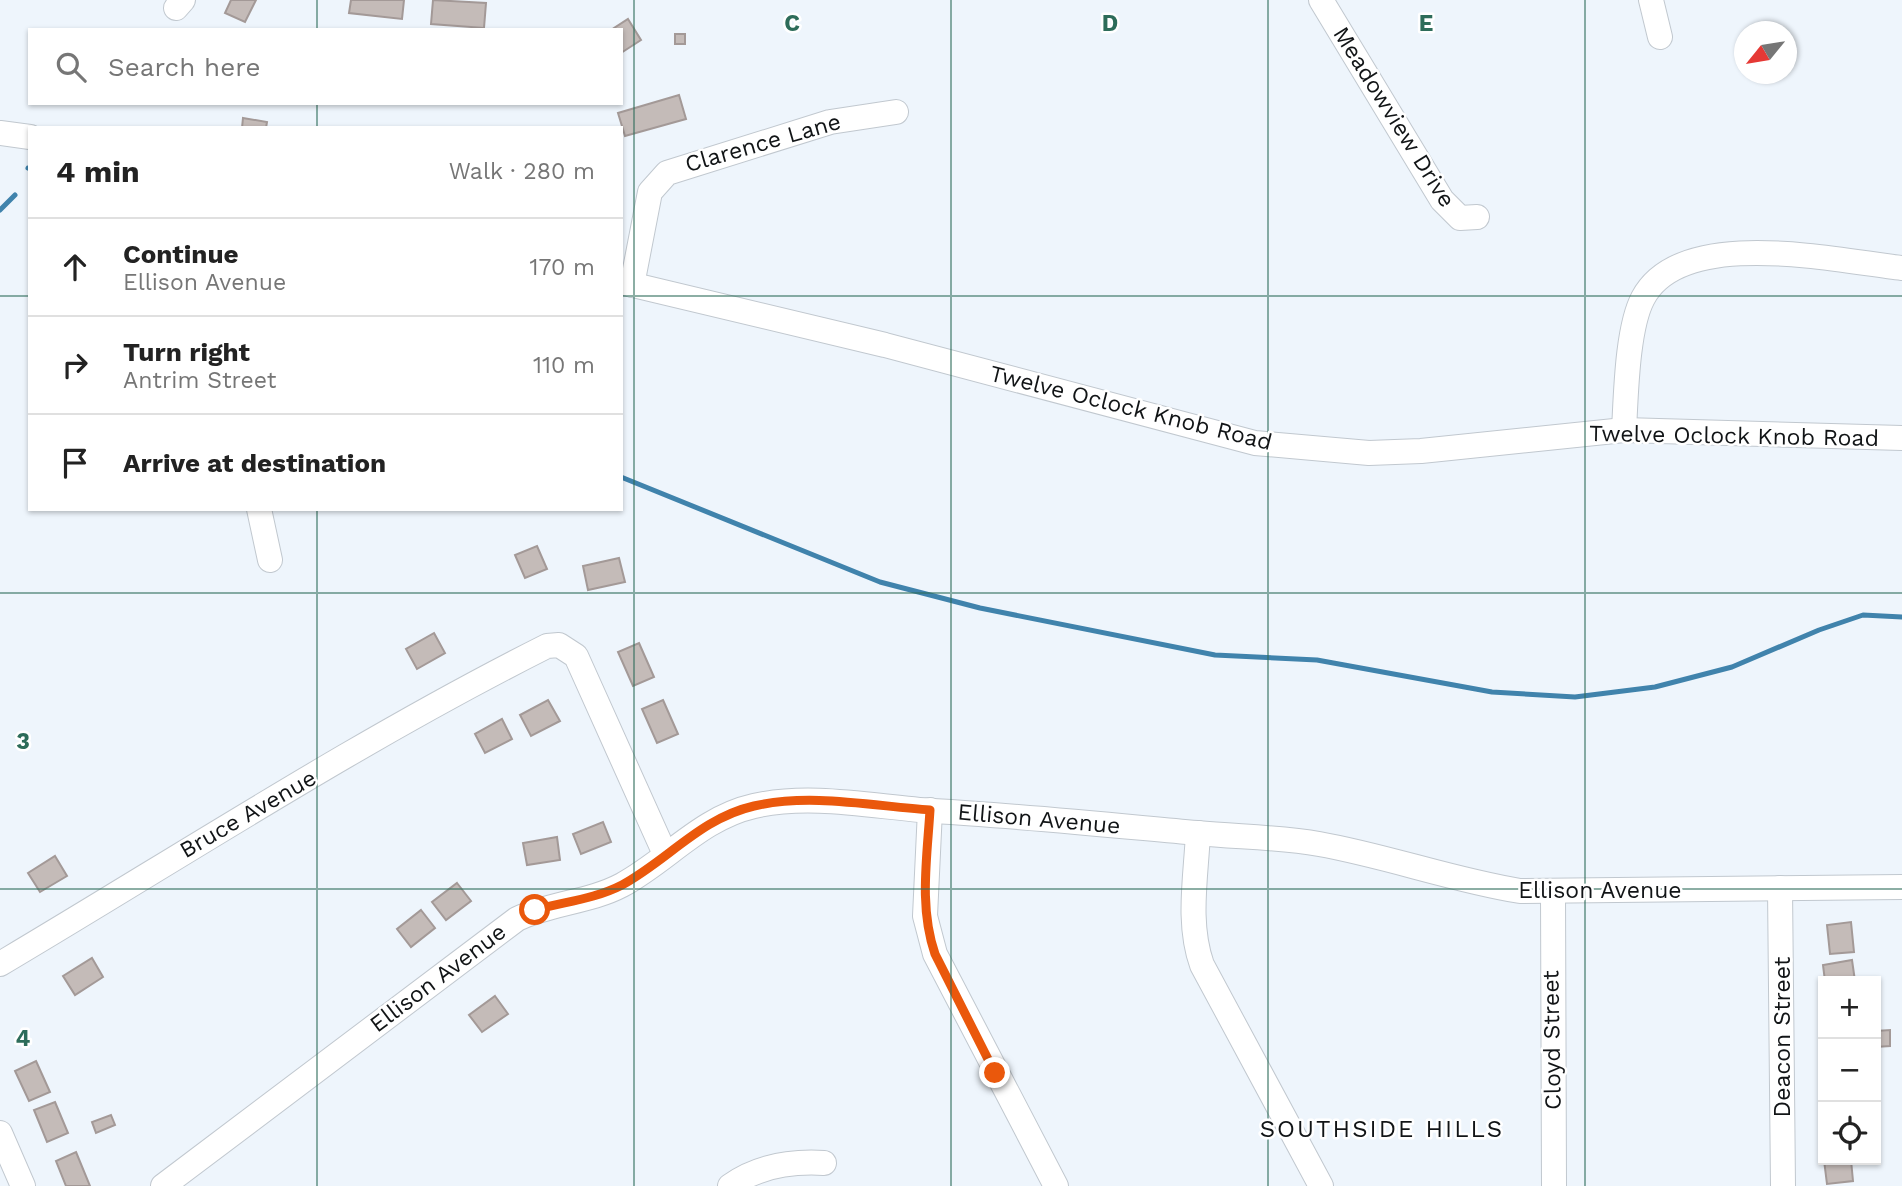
<!DOCTYPE html>
<meta charset="utf-8">
<style>
:root{--surface:#fff;--page:#f6f6f6;--text:#222;--muted:#767676;--line:#e0e0e0}
body{margin:0;font-family:"Work Sans",sans-serif;background:var(--page);color:var(--text)}
.controls{position:absolute;right:21px;bottom:21px;display:grid;overflow:hidden;border-radius:0px;box-shadow:0 2px 5px #0004}
.controls button{width:63px;height:63px;display:grid;place-items:center;padding:0;border:0;border-bottom:2px solid var(--line);background:var(--surface);color:var(--text);font:35px sans-serif}
.compass{position:absolute;left:1734px;top:21px;width:63px;height:63px;border-radius:50%;background:var(--surface);box-shadow:0 2px 5px #0004;rotate:240deg}
.stop{position:absolute;width:21px;height:21px;margin:-16px;border:5px solid #ea580c;border-radius:50%;background:#fff}
.stop.end{background:#ea580c;border-color:#fff;box-shadow:0 2px 7px #0008}
.list{margin:0;padding:0;list-style:none}
h2{display:flex;justify-content:space-between;align-items:center;height:91px;margin:0;padding:0 28px;font-size:30px}
h2 small{font-size:23px;font-weight:400;color:var(--muted)}
.list li{display:grid;grid-template-columns:46px 1fr auto;gap:21px;align-items:center;box-sizing:border-box;height:98px;padding:0 28px;border-top:2px solid var(--line)}
.list b{display:block;font-size:26px;white-space:nowrap}
.list p{margin:0;font-size:23px;white-space:nowrap;color:var(--muted)}
.list em{font-size:23px;font-style:normal;color:var(--muted)}
.icon{flex:none;width:38px;height:38px;fill:none;stroke:currentColor;stroke-width:2;stroke-linecap:round;stroke-linejoin:round}
.map{position:relative;flex:none;width:1902px;height:1186px;overflow:hidden}
.search{position:absolute;background:var(--surface);box-shadow:0 2px 5px #0004;left:28px;top:28px;width:595px;height:77px;display:flex;align-items:center;gap:18px;box-sizing:border-box;padding:0 24px;border-radius:0px;color:var(--muted);font-size:26px}
.panel{position:absolute;background:var(--surface);box-shadow:0 2px 5px #0004;left:28px;top:126px;width:595px;height:385px;border-radius:0px}
.map>svg:first-child{display:block}
</style>
<div class="map">
<svg width="1902" height="1186" viewBox="0 0 1902 1186">
<rect width="100%" height="100%" fill="#eef5fc"/>
<g fill="none" stroke-linecap="round" stroke-linejoin="round">
<g stroke="#4083ac" stroke-width="5">
<path d="M28 168 30 169"/>
<path d="M0 210 15 195"/>
<path d="M621 477 880 582 980 608 1215 655 1317 660 1492 692 1575 697 1655 687 1732 667 1819 630 1863 615 1902 617"/>
</g>
</g>
<g fill="#c4bbb8" stroke="#a39997" stroke-width="2">
<path d="M231 0H256L245 22 225 13Z"/>
<path d="M351 0H404L402 19 349 13Z"/>
<path d="M433 0 486 3 484 28 431 24Z"/>
<path d="M628 19 641 40 621 53V30H611Z"/>
<rect x="675" y="34" width="10" height="10"/>
<path d="M679 95 686 119 625 136 618 113Z"/>
<path d="M243 118 267 122 266 128H242Z"/>
<path d="M537 546 547 569 525 578 515 555Z"/>
<path d="M619 558 625 582 588 590 583 566Z"/>
<path d="M434 633 445 653 417 669 406 649Z"/>
<path d="M639 643 654 677 633 686 618 652Z"/>
<path d="M548 700 560 721 531 736 520 715Z"/>
<path d="M663 700 678 734 657 743 642 709Z"/>
<path d="M502 719 512 739 485 753 475 734Z"/>
<path d="M603 822 611 842 581 854 573 834Z"/>
<path d="M557 837 560 860 527 865 523 843Z"/>
<path d="M55 856 67 876 40 892 28 873Z"/>
<path d="M457 883 471 901 446 920 432 902Z"/>
<path d="M421 910 435 928 411 947 397 929Z"/>
<path d="M1851 922 1854 952 1830 954 1827 925Z"/>
<path d="M92 958 103 977 75 995 63 976Z"/>
<path d="M1852 960 1855 981H1825L1823 965Z"/>
<path d="M495 996 508 1014 482 1032 469 1015Z"/>
<path d="M1890 1030V1046L1876 1047V1031Z"/>
<path d="M36 1061 50 1092 29 1101 15 1071Z"/>
<path d="M55 1102 68 1133 47 1142 34 1110Z"/>
<path d="M111 1115 115 1125 96 1133 92 1122Z"/>
<path d="M76 1152 90 1186H66L56 1161Z"/>
<path d="M1824 1160H1851L1853 1181 1827 1184Z"/>
</g>
<g fill="none" stroke-linecap="round" stroke-linejoin="round">
<g stroke="#c1c8cf" stroke-width="26">
<g id="minor">
<path d="M1321 0 1442 200 1460 218 1477 217"/>
<path d="M1651 0 1660 37"/>
<path d="M176 8 183 0"/>
<path d="M0 133 30 137"/>
<path d="M621 282 885 345 1255 443 1369 453 1421 451 1624 430 1902 438"/>
<path d="M632 285 650 192 667 173 830 122 896 112"/>
<path d="M1624 430C1626 395 1627 328 1643 298 1682 225 1837 261 1902 268"/>
<path d="M259 509 270 560"/>
<path d="M930 810 925 916 935 954 1056 1186"/>
<path d="M1198 833C1196 877 1187 923 1202 965L1321 1186"/>
<path d="M1780 888 1783 1186"/>
<path d="M1553 893 1554 1186"/>
<path d="M0 964C182 856 358 741 547 646L559 645 576 656 665 854"/>
<path d="M0 1133 23 1186"/>
<path d="M163 1186 517 919C551 903 590 902 622 885 668 860 701 818 754 806 811 793 875 807 933 811 1021 816 1109 825 1197 833 1238 837 1279 837 1319 844 1387 856 1452 880 1520 891L1902 887"/>
<path d="M730 1186C758 1166 790 1161 824 1163"/>
</g>
</g>
<use href="#minor" stroke="#fff" stroke-width="24"/>
</g>
<g fill="none" stroke-linecap="round" stroke-linejoin="round">
<path stroke="#ea580c" stroke-width="9" d="M535 910C563 902 595 899 622 885 668 860 701 818 754 806 810 793 873 806 930 810 927 859 919 907 935 954L995 1073"/>
</g>
<path fill="none" stroke="#2d6c59" stroke-width="2" stroke-opacity="0.55" d="M317 0V30M634 0V1186M951 0V1186M1268 0V1186M1585 0V1186M317 103V128M0 296H30M621 296H1902M317 509V1186M0 593H1902M0 889H1902"/>
<g text-anchor="middle" dominant-baseline="central" stroke-width="5" stroke-linejoin="round" paint-order="stroke">
<g font-size="23" fill="#111416" stroke="#fff">
<text transform="translate(1394 117) rotate(58)">Meadowview Drive</text>
<text transform="translate(763 143) rotate(-16)">Clarence Lane</text>
<text transform="translate(1131 408) rotate(14)">Twelve Oclock Knob Road</text>
<text transform="translate(1734 436) rotate(1)">Twelve Oclock Knob Road</text>
<text transform="translate(248 814) rotate(-30)">Bruce Avenue</text>
<text transform="translate(1039 819) rotate(5)">Ellison Avenue</text>
<text x="1600" y="890">Ellison Avenue</text>
<text transform="translate(438 978) rotate(-37)">Ellison Avenue</text>
<text transform="translate(1782 1037) rotate(-90)">Deacon Street</text>
<text transform="translate(1552 1040) rotate(-91)">Cloyd Street</text>
</g>
<g font-size="24" letter-spacing="2" fill="#111416" stroke="#fff">
<text x="1382" y="1129">SOUTHSIDE HILLS</text>
</g>
</g>
<g font-size="23" text-anchor="middle" font-weight="bold" fill="#2d6c59" stroke="#fff" stroke-width="5" stroke-linejoin="round" paint-order="stroke">
<text x="792" y="31">C</text>
<text x="1110" y="31">D</text>
<text x="1426" y="31">E</text>
<text x="23" y="749">3</text>
<text x="23" y="1046">4</text>
</g>
</svg>
<div class="controls">
<button>+</button>
<button>−</button>
<button><svg class="icon" aria-label="locate" viewBox="0 0 24 24"><circle cx="12" cy="12" r="6"/><path d="M12 2v4M12 18v4M2 12h4M18 12h4"/></svg></button>
</div>
<svg class="compass" viewBox="-18 -18 36 36"><path d="M0-13l5 13h-10z" fill="#e53935"/><path d="M0 13l5-13h-10z" fill="#767676"/></svg>
<div class="stop" style="left:535px;top:910px"></div>
<div class="stop end" style="left:995px;top:1073px"></div>
<div class="search"><svg class="icon" aria-label="search" viewBox="0 0 24 24"><circle cx="10" cy="10" r="6"/><path d="M15 15l6 6"/></svg>Search here</div>
<section class="panel">
<h2>4 min<small>Walk · 280 m</small></h2>
<ul class="list">
<li><svg class="icon" aria-label="ahead" viewBox="0 0 24 24"><path d="M12 20V5M6 11l6-6 6 6"/></svg><div><b>Continue</b><p>Ellison Avenue</p></div><em>170 m</em></li>
<li><svg class="icon" aria-label="right" viewBox="0 0 24 24"><path d="M7 20v-9h11M14 6l5 5-5 5"/></svg><div><b>Turn right</b><p>Antrim Street</p></div><em>110 m</em></li>
<li><svg class="icon" aria-label="arrive" viewBox="0 0 24 24"><path d="M6 21V4h12l-3 4 3 4H6"/></svg><div><b>Arrive at destination</b></div></li>
</ul>
</section>
</div>
